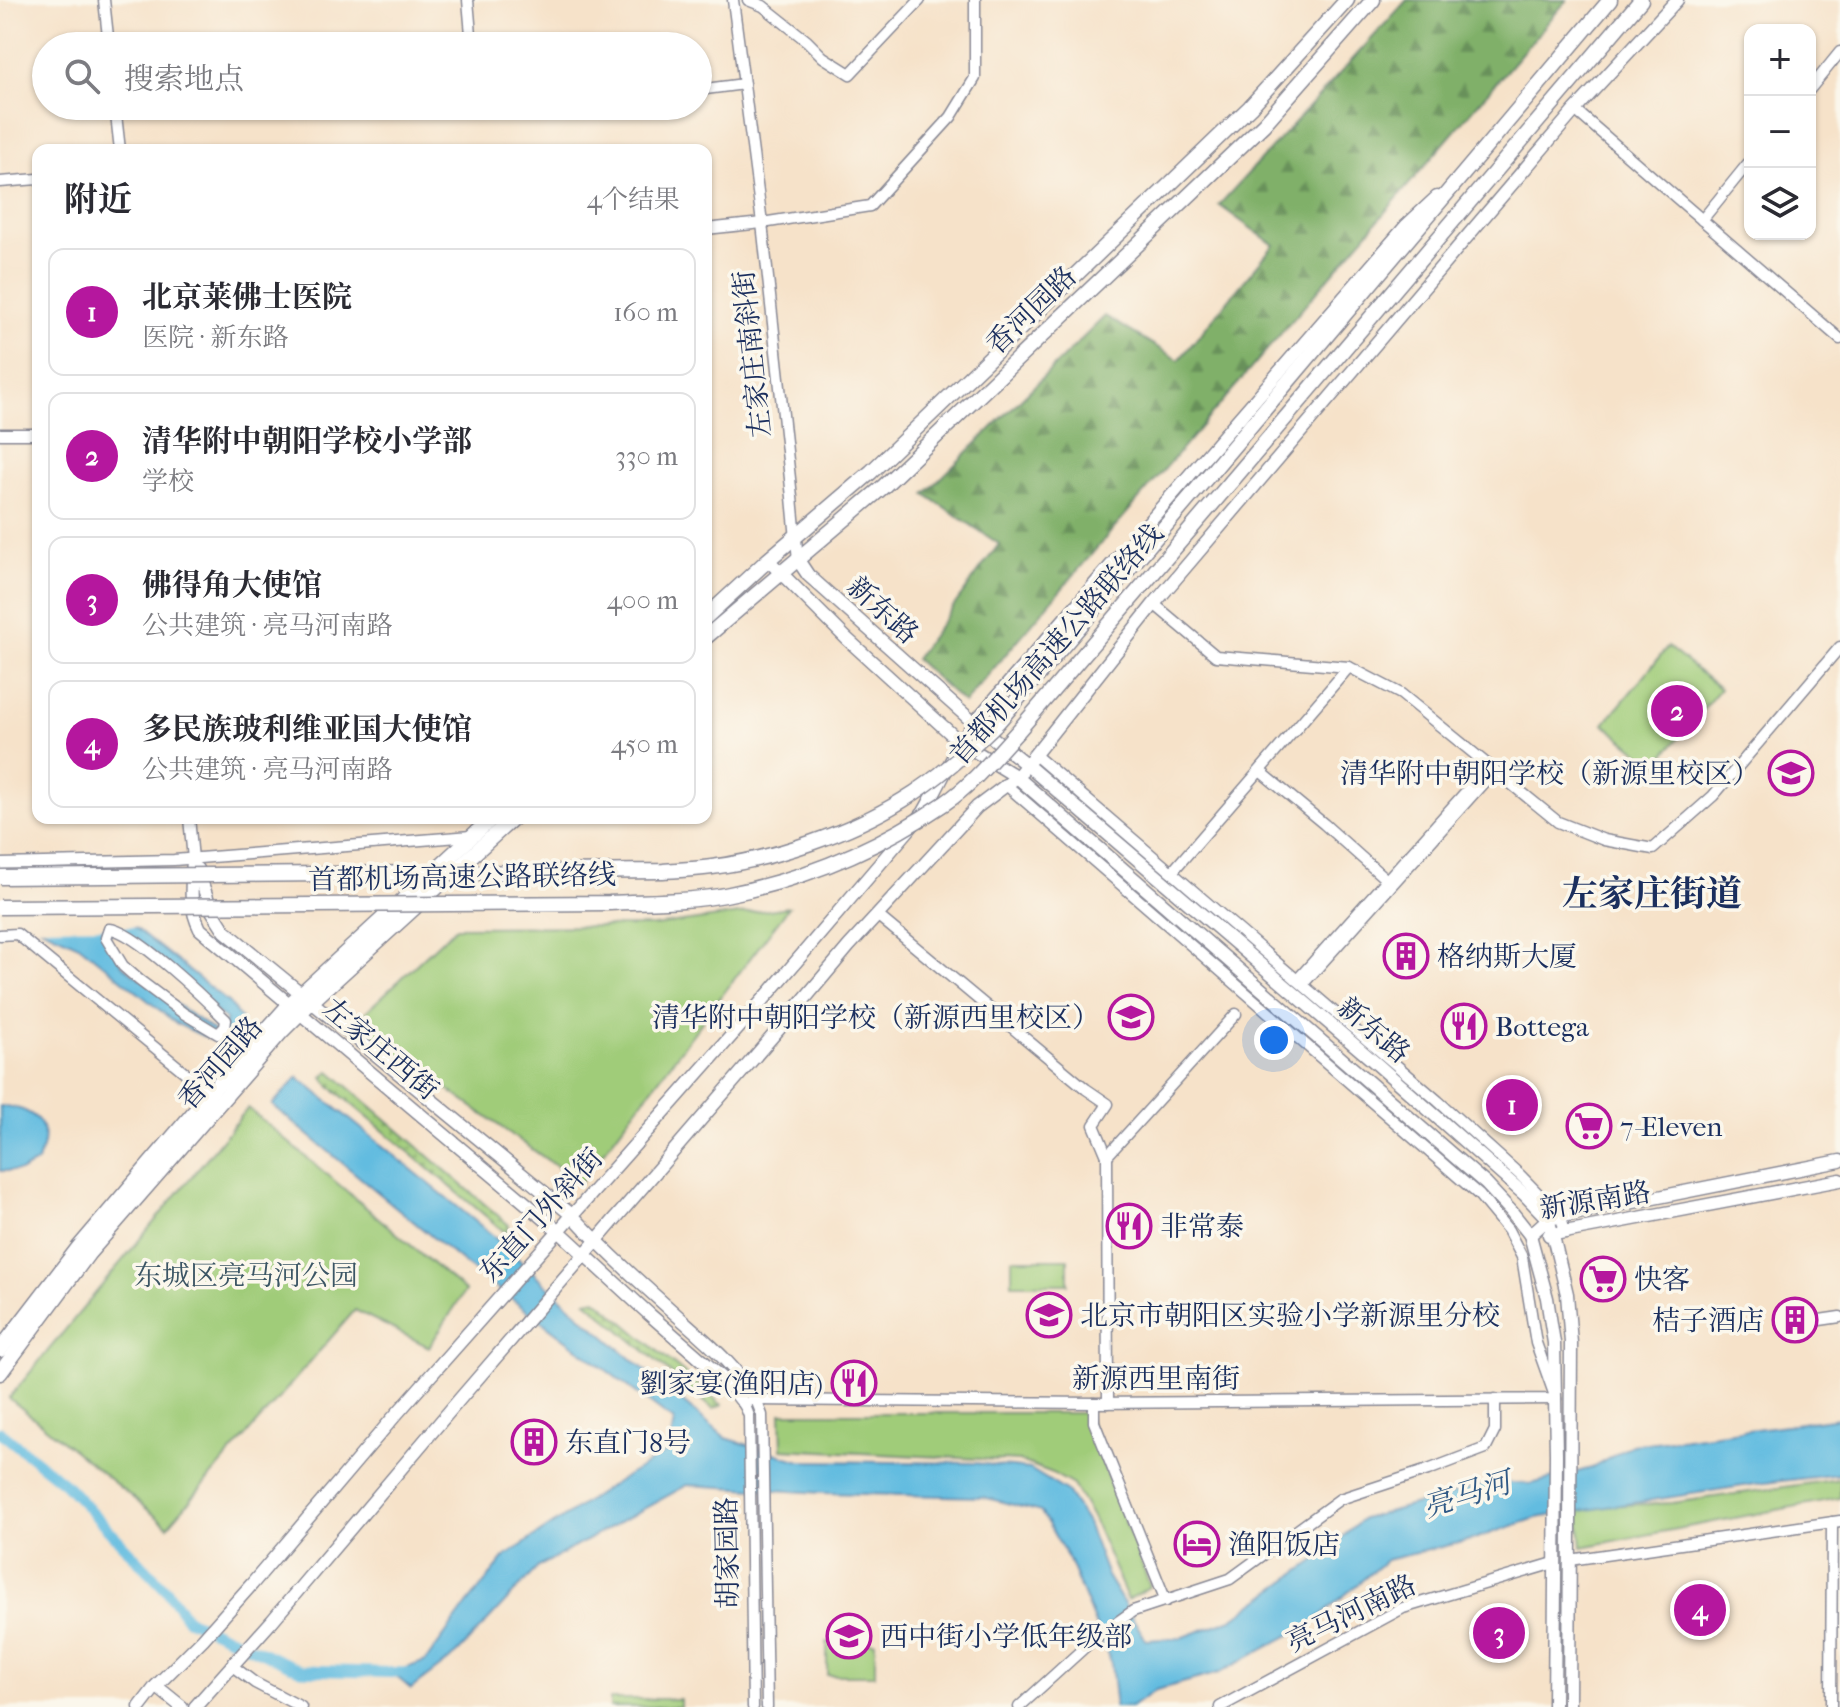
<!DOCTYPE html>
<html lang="zh">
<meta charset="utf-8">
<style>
:root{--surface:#fff;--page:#f7f7f7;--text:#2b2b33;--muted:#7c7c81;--line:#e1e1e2;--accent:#b5179e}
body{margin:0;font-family:"IM FELL French Canon","Noto Serif SC",serif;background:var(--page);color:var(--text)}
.controls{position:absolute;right:24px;top:24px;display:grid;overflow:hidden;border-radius:16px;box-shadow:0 2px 6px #0004}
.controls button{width:72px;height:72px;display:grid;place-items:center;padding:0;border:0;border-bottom:2px solid var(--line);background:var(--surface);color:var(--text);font:40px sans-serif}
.you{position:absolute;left:1274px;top:1040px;width:28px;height:28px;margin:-20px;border:6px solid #fff;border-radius:50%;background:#1a73e8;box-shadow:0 0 0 12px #1a73e833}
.badge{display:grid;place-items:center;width:52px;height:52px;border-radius:50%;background:var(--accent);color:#fff;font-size:26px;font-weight:700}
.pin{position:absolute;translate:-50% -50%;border:4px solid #fff;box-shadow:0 2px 8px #0006}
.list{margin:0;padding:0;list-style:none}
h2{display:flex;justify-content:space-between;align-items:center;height:104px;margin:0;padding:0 32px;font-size:34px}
h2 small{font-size:26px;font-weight:400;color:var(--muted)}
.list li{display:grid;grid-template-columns:52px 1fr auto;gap:24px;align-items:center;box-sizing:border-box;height:128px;margin:0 16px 16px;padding:0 16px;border:2px solid var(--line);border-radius:16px}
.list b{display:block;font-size:30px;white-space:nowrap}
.list p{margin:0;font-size:26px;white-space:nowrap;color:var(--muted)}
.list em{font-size:26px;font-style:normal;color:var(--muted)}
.icon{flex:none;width:44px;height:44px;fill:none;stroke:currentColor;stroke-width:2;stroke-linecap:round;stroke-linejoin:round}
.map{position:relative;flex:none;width:1840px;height:1707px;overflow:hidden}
.search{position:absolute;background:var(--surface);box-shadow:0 2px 6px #0004;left:32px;top:32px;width:680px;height:88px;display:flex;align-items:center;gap:20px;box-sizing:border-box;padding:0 28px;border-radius:44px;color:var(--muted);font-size:30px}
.panel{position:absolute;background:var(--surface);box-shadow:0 2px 6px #0004;left:32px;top:144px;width:680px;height:680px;border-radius:16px}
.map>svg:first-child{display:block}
</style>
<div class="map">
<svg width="1840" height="1707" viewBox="0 0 1840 1707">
<defs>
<pattern id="grass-dots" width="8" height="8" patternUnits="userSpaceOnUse" patternTransform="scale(2)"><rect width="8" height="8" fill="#a0cc79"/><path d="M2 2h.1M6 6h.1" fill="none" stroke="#82a666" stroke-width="1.8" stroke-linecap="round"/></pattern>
<pattern id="forest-firs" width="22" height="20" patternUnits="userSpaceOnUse" patternTransform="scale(2)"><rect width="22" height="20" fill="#80b069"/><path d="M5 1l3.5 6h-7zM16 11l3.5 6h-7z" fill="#68905a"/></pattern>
</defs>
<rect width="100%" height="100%" fill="#fbf7ec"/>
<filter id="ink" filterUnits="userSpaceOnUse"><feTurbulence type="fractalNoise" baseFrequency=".0125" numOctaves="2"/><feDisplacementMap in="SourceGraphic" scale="16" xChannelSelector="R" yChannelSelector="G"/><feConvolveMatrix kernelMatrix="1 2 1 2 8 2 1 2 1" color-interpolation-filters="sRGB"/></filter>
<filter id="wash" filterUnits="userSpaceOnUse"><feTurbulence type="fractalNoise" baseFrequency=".006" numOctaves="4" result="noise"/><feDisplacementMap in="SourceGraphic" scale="32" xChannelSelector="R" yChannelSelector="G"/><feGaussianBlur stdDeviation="1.8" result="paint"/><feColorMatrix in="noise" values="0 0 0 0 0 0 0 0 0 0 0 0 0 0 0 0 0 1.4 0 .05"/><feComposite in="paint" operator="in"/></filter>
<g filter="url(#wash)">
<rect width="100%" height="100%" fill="#f6e2c9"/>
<g fill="url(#grass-dots)" stroke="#5e7e6c" stroke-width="2">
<path d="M330 1071 509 1225 506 1233 330 1086 323 1077Z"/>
<path d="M596 1299 722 1405 713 1409 586 1301Z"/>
</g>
<path fill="url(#forest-firs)" stroke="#4e7064" stroke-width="2" d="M1407 0H1567L964 703 915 659 999 544 925 494 1105 316 1179 360 1274 245 1219 205Z"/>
<g fill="#a0cc79" stroke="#5e7e6c" stroke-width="2">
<path d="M1668 647 1720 689 1655 766 1604 724Z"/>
<path d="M789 907 580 1183 354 1023 456 927 654 926Z"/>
<path d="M248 1108 465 1291 429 1347 355 1310 168 1526 9 1398Z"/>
<rect x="1012" y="1259" width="56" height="25"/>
<path d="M781 1413H1087L1105 1470 1150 1586 1128 1600 1092 1517 1073 1485 1050 1472 1020 1461 782 1449Z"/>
<path d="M1840 1479V1498L1582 1547 1578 1507 1672 1503Z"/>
<rect x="827" y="1642" width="48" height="33"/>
<rect x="610" y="1699" width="70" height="8"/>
</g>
<g fill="#62bce0" stroke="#3e769f" stroke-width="2" fill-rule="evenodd">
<path d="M0 893 133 926 229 1003 242 1021 222 1045 177 1024 79 945 5 912ZM117 929 226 1020 218 1034 123 966 106 938Z"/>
<path d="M298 1077 491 1234 583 1318 726 1438 800 1461 974 1463 1030 1469 1067 1492 1087 1523 1107 1576 1146 1640 1181 1638 1232 1619 1317 1559 1363 1519 1495 1482 1531 1484 1592 1468 1632 1445 1840 1418V1474L1756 1484 1536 1518 1471 1540 1386 1560 1312 1623 1219 1673 1156 1690 1131 1707H1114L1115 1699 1111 1663 1069 1560 1041 1512 983 1497 823 1493 687 1485 538 1567 457 1654 411 1689 392 1673 426 1661 468 1603 506 1556 613 1484 669 1451 674 1421 465 1264 272 1105Z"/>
<path d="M0 1106C18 1106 43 1114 44 1136 44 1144 40 1154 38 1162L21 1171H0Z"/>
</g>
<path fill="#f6e2c9" d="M0 889H25L134 923 140 927 31 928 4 916H0Z"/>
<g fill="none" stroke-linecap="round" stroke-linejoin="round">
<path stroke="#62bce0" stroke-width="11" d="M0 1432 65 1484 167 1591 187 1619 301 1670 408 1673"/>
</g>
</g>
<g filter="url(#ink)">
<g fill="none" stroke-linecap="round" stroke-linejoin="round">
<g stroke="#888894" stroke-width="13">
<g id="minor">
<path d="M104 0 109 46"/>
<path d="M468 0 472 46"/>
<path d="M733 0 762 223 792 497 798 560"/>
<path d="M748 0 763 6 807 41 823 57 850 74 920 0"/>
<path d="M1810 89 1840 52"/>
<path d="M698 90 744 84"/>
<path d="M115 106 120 150"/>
<path d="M479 106 483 110 535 109 567 106"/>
<path d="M1575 110 1840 339"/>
<path d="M0 182 38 179"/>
<path d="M1702 220 1750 161"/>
<path d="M706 229 762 223 870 206 951 117 975 78V0"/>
<path d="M0 434H38"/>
<path d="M1154 604 1216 656 1349 667 1401 694 1558 822 1604 840 1653 849 1713 796 1840 647"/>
<path d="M1035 755 1438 1101 1520 1175 1561 1217 1565 1233"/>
<path d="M1260 771 1324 824 1390 883"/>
<path d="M189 818 193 859"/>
<path d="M0 864 174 860 471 836"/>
<path d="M1172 872 1349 667"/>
<path d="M877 915 1086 1089 1108 1104 1094 1125 1107 1156 1108 1403"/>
<path d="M109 929C133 929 207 1001 226 1020L225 1027 218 1034 183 1013 139 980 123 966 106 938Z"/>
<path d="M0 935 17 934 210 1093"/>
<path d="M1297 980 1488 767"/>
<path d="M1303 984 1494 771"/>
<path d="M1107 1156 1236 1014"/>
<path d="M1813 1321 1840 1317"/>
<path d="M741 1400 746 1408 749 1416 753 1707"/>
<path d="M751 1400 1094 1403 1556 1399 1536 1343 1522 1257 1508 1230 1479 1195 1005 784"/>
<path d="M756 1400 762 1415 767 1707"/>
<path d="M1094 1403V1422L1166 1601"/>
<path d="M1570 1560 1840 1521"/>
<path d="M231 1665 255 1683 301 1707"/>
<path d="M1019 1707 1096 1637 1133 1611 1230 1579 1340 1499 1428 1470 1486 1448 1495 1430V1399"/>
<path d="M1220 1707 1403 1608 1554 1563"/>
<path d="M1831 1707 1832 1522"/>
</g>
</g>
<g stroke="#888894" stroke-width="15">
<g id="major">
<path d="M768 560 846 638 960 742 1017 777 1486 1184 1511 1211 1530 1235 1547 1298 1554 1343 1556 1454 1554 1707"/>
<path d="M798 560 808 575 974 723 1027 765 1378 1065 1525 1195 1548 1219 1553 1236 1567 1294 1571 1343 1569 1707"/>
<path d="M193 859C192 885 188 905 200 929L560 1232 649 1314 728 1383 741 1400"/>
<path d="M197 869 211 909 225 931 573 1216C607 1253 644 1286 681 1319 708 1343 738 1368 756 1400"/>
<path d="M1530 1235 1548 1219 1840 1161"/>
<path d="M1549 1235 1840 1180"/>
<path d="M156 1686 182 1707"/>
<path d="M140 1707 156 1686 203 1639 252 1584 393 1418 771 991 924 812C941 782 954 751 974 723L1406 226 1437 197"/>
<path d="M195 1707 272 1621 459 1400 796 1009 849 946 977 807 1017 777 1154 604 1575 110 1677 0"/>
</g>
</g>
<g stroke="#888894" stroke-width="17">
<g id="highway">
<path d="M1215 468 1610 0"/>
<path d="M1231 482 1641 0"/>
<path d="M706 617 768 560 871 472 1250 107 1347 0"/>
<path d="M706 637 884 486 1264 124 1373 0"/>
<path d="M0 1350 79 1247 219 1083 290 1004 492 818"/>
<path d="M0 1373 88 1254 282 1031 311 1002 513 818"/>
</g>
</g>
<use href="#minor" stroke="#fff" stroke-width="10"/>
<use href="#major" stroke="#fff" stroke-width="12"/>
<use href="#highway" stroke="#fff" stroke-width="14"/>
<g stroke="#888894" stroke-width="17" stroke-linecap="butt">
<g id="highway-bridge">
<path d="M0 877 663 871C679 870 696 869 712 867 774 859 850 833 903 800 938 779 969 750 998 722L1215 468"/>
<path d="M0 907 609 903C647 901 687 902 725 895 803 880 879 848 945 803 973 784 996 755 1019 730L1231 482"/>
</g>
</g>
<use href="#highway-bridge" stroke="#fff" stroke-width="14"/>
</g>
</g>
<defs>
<g id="school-ring" transform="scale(2.3)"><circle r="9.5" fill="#fbf7ec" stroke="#b5179e" stroke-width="1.5"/><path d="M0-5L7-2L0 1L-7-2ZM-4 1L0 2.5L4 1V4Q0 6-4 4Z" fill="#b5179e"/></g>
<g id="building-ring" transform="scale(2.3)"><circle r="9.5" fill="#fbf7ec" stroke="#b5179e" stroke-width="1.5"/><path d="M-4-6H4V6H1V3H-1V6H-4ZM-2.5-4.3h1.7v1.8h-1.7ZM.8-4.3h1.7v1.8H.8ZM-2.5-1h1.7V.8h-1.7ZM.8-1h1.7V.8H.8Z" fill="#b5179e"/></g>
<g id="restaurant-ring" transform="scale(2.3)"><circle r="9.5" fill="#fbf7ec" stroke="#b5179e" stroke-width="1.5"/><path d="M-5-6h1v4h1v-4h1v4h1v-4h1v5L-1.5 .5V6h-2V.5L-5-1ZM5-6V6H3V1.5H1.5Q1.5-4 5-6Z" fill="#b5179e"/></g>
<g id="supermarket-ring" transform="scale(2.3)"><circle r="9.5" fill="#fbf7ec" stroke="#b5179e" stroke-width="1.5"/><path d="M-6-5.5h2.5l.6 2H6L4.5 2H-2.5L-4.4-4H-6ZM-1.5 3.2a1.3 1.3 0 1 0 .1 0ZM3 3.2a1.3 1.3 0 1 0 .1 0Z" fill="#b5179e"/></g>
<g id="hotel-ring" transform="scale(2.3)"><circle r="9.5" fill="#fbf7ec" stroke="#b5179e" stroke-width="1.5"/><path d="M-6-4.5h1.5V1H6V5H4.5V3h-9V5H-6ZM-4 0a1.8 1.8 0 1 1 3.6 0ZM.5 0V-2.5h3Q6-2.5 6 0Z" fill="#b5179e"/></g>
</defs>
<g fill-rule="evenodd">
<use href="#school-ring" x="1791" y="773"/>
<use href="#building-ring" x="1406" y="956"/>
<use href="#school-ring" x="1131" y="1017"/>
<use href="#restaurant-ring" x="1464" y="1026"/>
<use href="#supermarket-ring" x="1589" y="1126"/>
<use href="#restaurant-ring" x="1129" y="1226"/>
<use href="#supermarket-ring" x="1603" y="1279"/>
<use href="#school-ring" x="1049" y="1315"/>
<use href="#building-ring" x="1795" y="1320"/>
<use href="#restaurant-ring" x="854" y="1383"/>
<use href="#building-ring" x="534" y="1442"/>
<use href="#hotel-ring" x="1197" y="1544"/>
<use href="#school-ring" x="849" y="1636"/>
</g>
<g text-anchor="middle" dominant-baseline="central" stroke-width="7" stroke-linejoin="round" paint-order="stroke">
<g font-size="28" fill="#1b2f5e" stroke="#fbf7ec">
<text transform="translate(1031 310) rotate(-44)">香河园路</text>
<text transform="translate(752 354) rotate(-96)">左家庄南斜街</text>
<text transform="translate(883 610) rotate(42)">新东路</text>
<text transform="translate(1056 644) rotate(-49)">首都机场高速公路联络线</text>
<text transform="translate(462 877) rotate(-1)">首都机场高速公路联络线</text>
<text transform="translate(1374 1030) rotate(40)">新东路</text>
<text transform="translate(381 1049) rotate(40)">左家庄西街</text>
<text transform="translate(220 1063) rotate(-49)">香河园路</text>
<text transform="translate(1595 1200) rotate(-9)">新源南路</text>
<text transform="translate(541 1215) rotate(-48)">东直门外斜街</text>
<text x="1156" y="1378">新源西里南街</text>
<text transform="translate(727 1553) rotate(-91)">胡家园路</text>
<text transform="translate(1351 1613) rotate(-26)">亮马河南路</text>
</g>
<g font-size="28" fill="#1b2f5e" stroke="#fbf7ec" text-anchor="start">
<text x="1760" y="773" text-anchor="end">清华附中朝阳学校（新源里校区）</text>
<text x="1437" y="956">格纳斯大厦</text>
<text x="1100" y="1017" text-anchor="end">清华附中朝阳学校（新源西里校区）</text>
<text x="1495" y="1026">Bottega</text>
<text x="1620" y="1126">7-Eleven</text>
<text x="1160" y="1226">非常泰</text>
<text x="1634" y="1279">快客</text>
<text x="1080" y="1315">北京市朝阳区实验小学新源里分校</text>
<text x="1764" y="1320" text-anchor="end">桔子酒店</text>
<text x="823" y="1383" text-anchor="end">劉家宴(渔阳店)</text>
<text x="565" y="1442">东直门8号</text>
<text x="1228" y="1544">渔阳饭店</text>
<text x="880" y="1636">西中街小学低年级部</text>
</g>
<g font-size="28" fill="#3c5665" stroke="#fbf7ec">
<text x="246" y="1275">东城区亮马河公园</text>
</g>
<g font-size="30" font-style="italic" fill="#305985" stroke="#fbf7ec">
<text transform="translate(1467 1495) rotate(-17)">亮马河</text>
</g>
<g font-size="36" font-weight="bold" fill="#1b2f5e" stroke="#fbf7ec">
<text x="1652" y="894">左家庄街道</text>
</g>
</g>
</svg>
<div class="controls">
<button>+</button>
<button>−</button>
<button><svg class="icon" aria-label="layers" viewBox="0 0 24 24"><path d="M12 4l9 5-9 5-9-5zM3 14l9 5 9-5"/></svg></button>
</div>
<div class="you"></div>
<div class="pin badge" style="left:1512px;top:1105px">1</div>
<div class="pin badge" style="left:1677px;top:711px">2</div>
<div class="pin badge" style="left:1499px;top:1633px">3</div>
<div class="pin badge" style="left:1700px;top:1610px">4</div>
<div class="search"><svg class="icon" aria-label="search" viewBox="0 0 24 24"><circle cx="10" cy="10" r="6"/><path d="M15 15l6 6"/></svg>搜索地点</div>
<section class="panel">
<h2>附近<small>4个结果</small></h2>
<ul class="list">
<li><span class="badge">1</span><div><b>北京莱佛士医院</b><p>医院 · 新东路</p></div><em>160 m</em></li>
<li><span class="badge">2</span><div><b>清华附中朝阳学校小学部</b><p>学校</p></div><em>330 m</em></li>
<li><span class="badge">3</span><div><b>佛得角大使馆</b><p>公共建筑 · 亮马河南路</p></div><em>400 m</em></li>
<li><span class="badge">4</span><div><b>多民族玻利维亚国大使馆</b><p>公共建筑 · 亮马河南路</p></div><em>450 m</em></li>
</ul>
</section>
</div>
